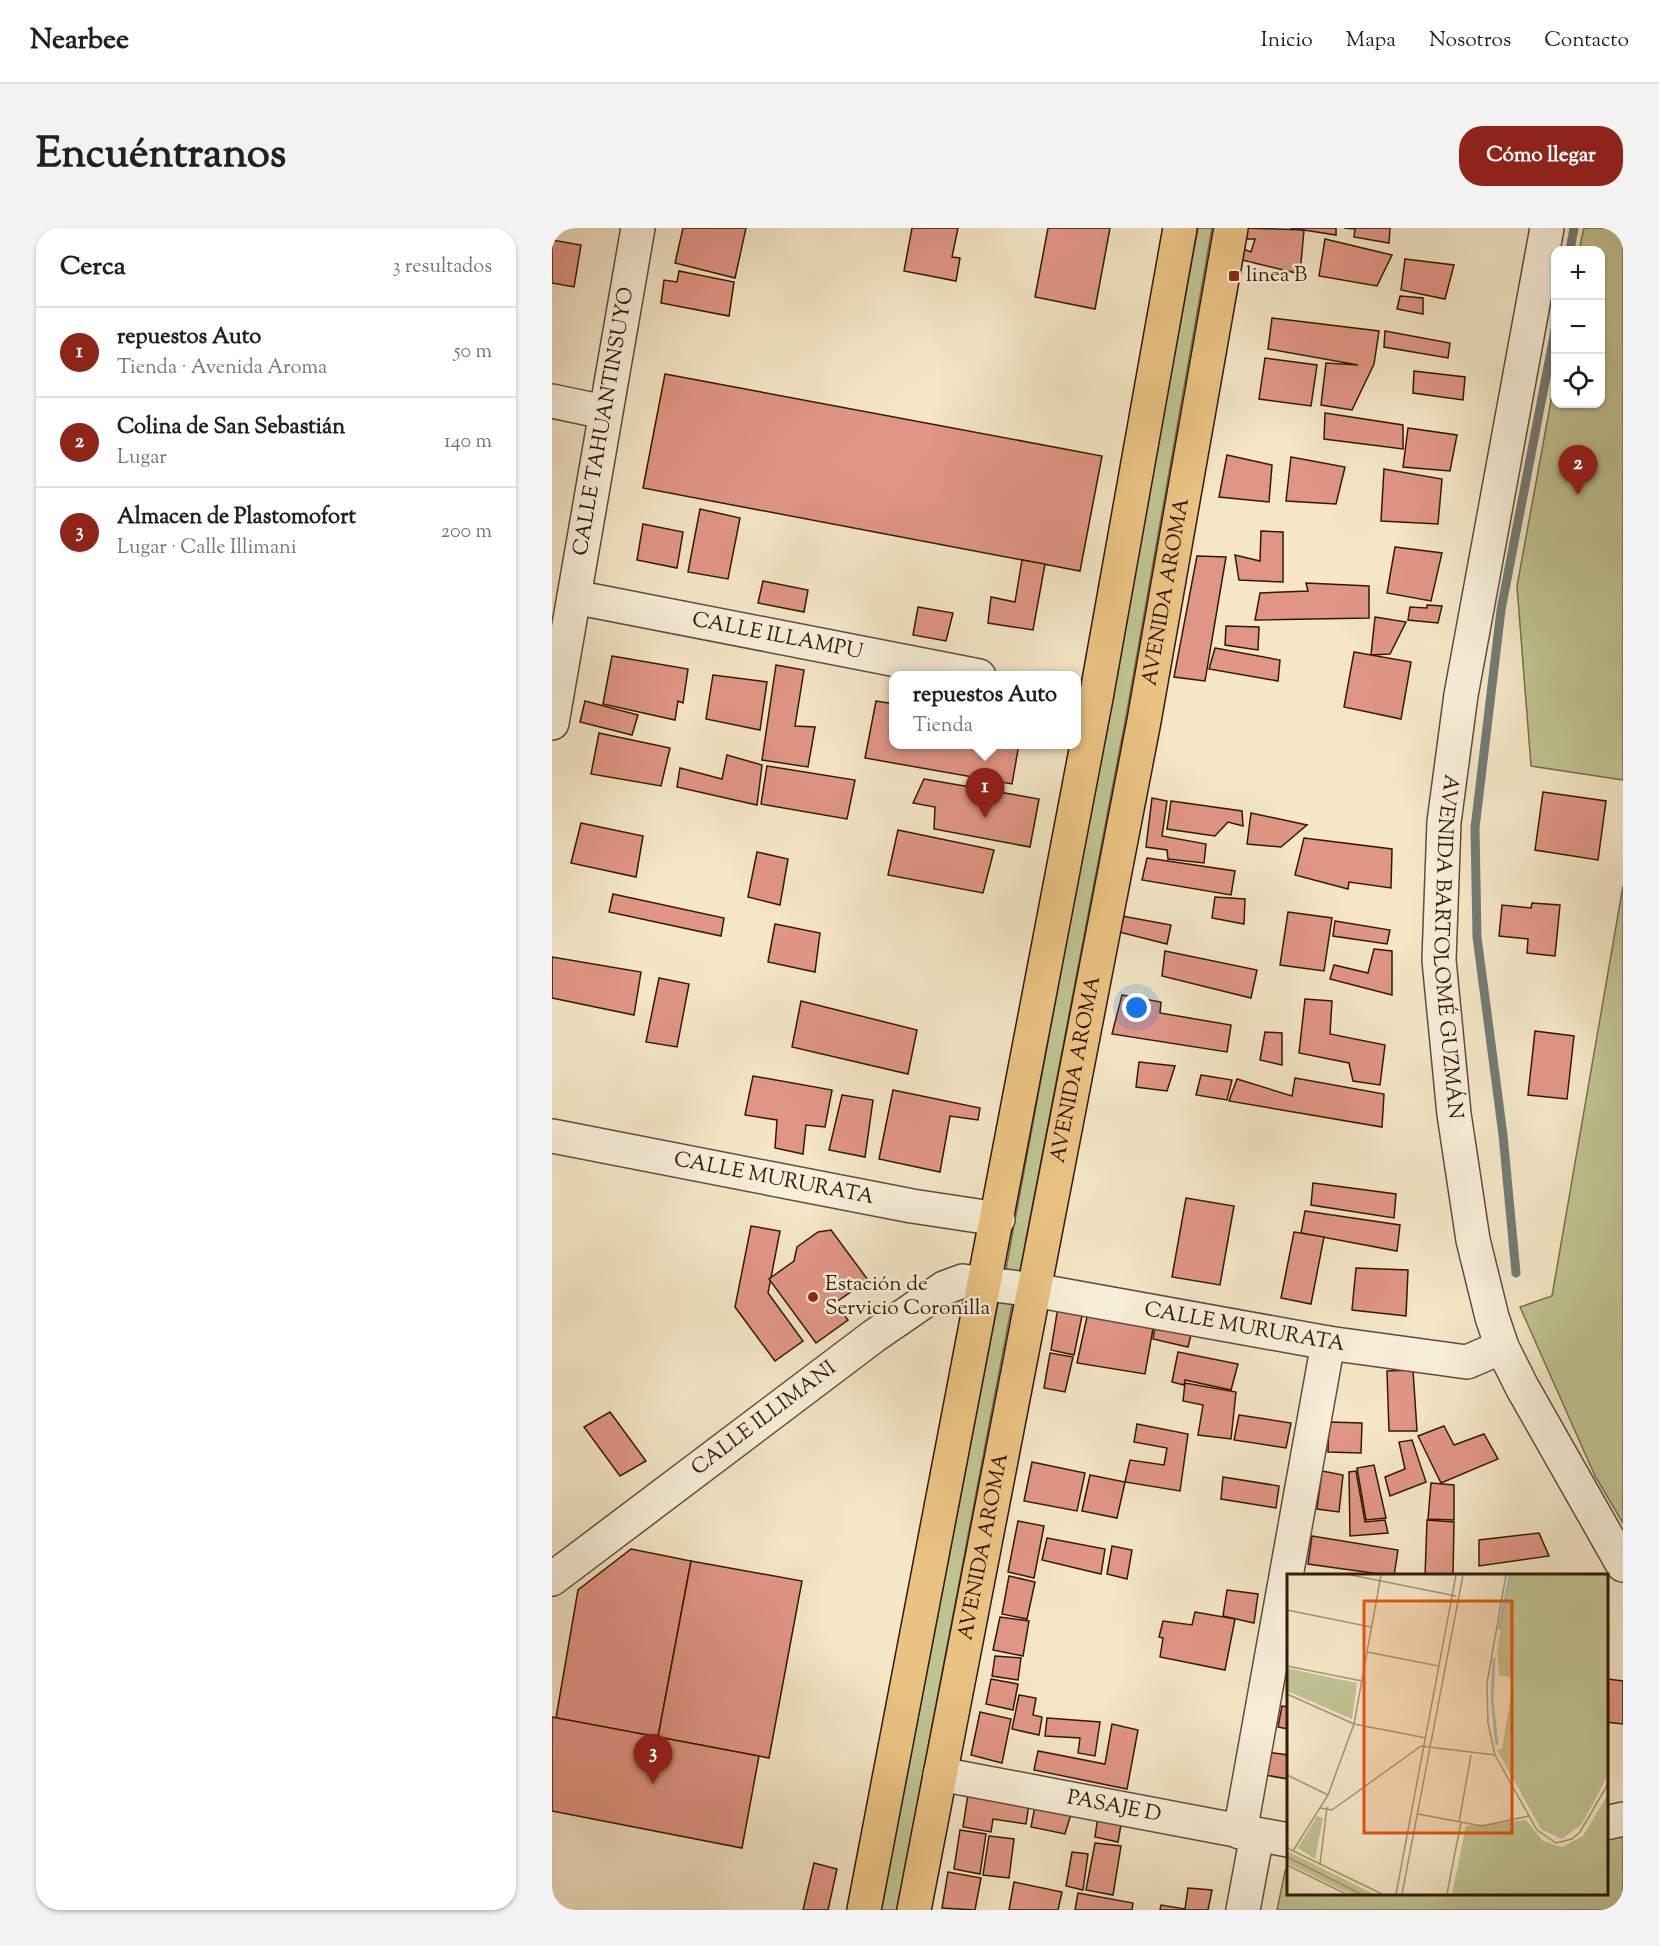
<!DOCTYPE html>
<html lang="es">
<meta charset="utf-8">
<style>
:root{--surface:#fff;--page:#f2f2f2;--text:#202124;--muted:#757577;--line:#e0e0e0;--accent:#8f2418}
body{margin:0;font-family:"Sorts Mill Goudy",serif;background:var(--page);color:var(--text)}
.controls{position:absolute;right:18px;top:18px;display:grid;overflow:hidden;border-radius:12px;box-shadow:0 2px 4px #0004}
.controls button{width:54px;height:54px;display:grid;place-items:center;padding:0;border:0;border-bottom:2px solid var(--line);background:var(--surface);color:var(--text);font:30px sans-serif}
.you{position:absolute;left:585px;top:780px;width:21px;height:21px;margin:-15px;border:4px solid #fff;border-radius:50%;background:#1a73e8;box-shadow:0 0 0 9px #1a73e833}
.badge{display:grid;place-items:center;width:39px;height:39px;border-radius:50%;background:var(--accent);color:#fff;font-size:20px;font-weight:700}
.pin{position:absolute;translate:-50% -50px;filter:drop-shadow(0 2px 3px #0008)}
.pin::after{content:'';position:absolute;top:32px;width:21px;height:18px;background:inherit;clip-path:polygon(0 0,100% 0,50% 100%)}
.popup{position:absolute;left:337px;top:443px;width:192px;height:78px;box-sizing:border-box;display:grid;place-content:center;border-radius:12px;background:var(--surface);filter:drop-shadow(0 2px 4px #0005);font-size:20px;white-space:nowrap;color:var(--muted)}
.popup b{font-size:22px;color:var(--text)}
.popup::after{content:'';position:absolute;left:50%;top:100%;margin-left:-12px;border:12px solid transparent;border-top-color:var(--surface)}
.list{margin:0;padding:0;list-style:none}
h2{display:flex;justify-content:space-between;align-items:center;height:78px;margin:0;padding:0 24px;font-size:26px}
h2 small{font-size:20px;font-weight:400;color:var(--muted)}
.list li{display:grid;grid-template-columns:39px 1fr auto;gap:18px;align-items:center;box-sizing:border-box;height:90px;padding:0 24px;border-top:2px solid var(--line)}
.list b{display:block;font-size:22px;white-space:nowrap}
.list p{margin:0;font-size:20px;white-space:nowrap;color:var(--muted)}
.list em{font-size:20px;font-style:normal;color:var(--muted)}
.icon{flex:none;width:33px;height:33px;fill:none;stroke:currentColor;stroke-width:2;stroke-linecap:round;stroke-linejoin:round}
.map{position:relative;flex:none;width:1071px;height:1682px;overflow:hidden;border-radius:24px}
header{display:flex;align-items:center;gap:36px;box-sizing:border-box;height:84px;padding:0 30px;background:var(--surface);border-bottom:2px solid var(--line)}
header strong{font-size:28px}
nav{display:flex;gap:33px;margin-inline-start:auto;font-size:21px}
.intro{display:flex;align-items:center;justify-content:space-between;box-sizing:border-box;height:144px;padding:0 36px}
h1{margin:0;font-size:42px}
.button{padding:15px 27px;border-radius:24px;background:var(--accent);color:#fff;font-size:21px;font-weight:700}
main{display:flex;gap:36px;padding:0 36px}
aside{flex:1;background:var(--surface);border-radius:24px;box-shadow:0 2px 4px #0004}
.map>svg:first-child{display:block}
</style>
<header>
<strong>Nearbee</strong>
<nav><a>Inicio</a><a>Mapa</a><a>Nosotros</a><a>Contacto</a></nav>
</header>
<div class="intro"><h1>Encuéntranos</h1><a class="button">Cómo llegar</a></div>
<main>
<aside>
<h2>Cerca<small>3 resultados</small></h2>
<ul class="list">
<li><span class="badge">1</span><div><b>repuestos Auto</b><p>Tienda · Avenida Aroma</p></div><em>50 m</em></li>
<li><span class="badge">2</span><div><b>Colina de San Sebastián</b><p>Lugar</p></div><em>140 m</em></li>
<li><span class="badge">3</span><div><b>Almacen de Plastomofort</b><p>Lugar · Calle Illimani</p></div><em>200 m</em></li>
</ul>
</aside>
<div class="map">
<svg width="1071" height="1682" viewBox="0 0 1071 1682">
<rect width="100%" height="100%" fill="#f4e6c6"/>
<filter id="stains"><feTurbulence type="fractalNoise" baseFrequency=".00333" numOctaves="4"/><feColorMatrix values="0 0 0 0 .2 0 0 0 0 .09 0 0 0 0 .02 0 0 0 .5 -.17"/></filter>
<radialGradient id="worn" r=".72"><stop offset=".6" stop-color="#630" stop-opacity="0"/><stop offset="1" stop-color="#630" stop-opacity=".3"/></radialGradient>
<g fill="#c0c392" stroke="#796e4e" stroke-width="1.5">
<path d="M646 0H660L575 483 468 1043 454 1041Z"/>
<path d="M1032 0H1071V552L979 538 965 358 1003 151 1004 176H1048V22H1027Z"/>
<path d="M1071 658V1295L1043 1248 968 1079 1000 1068Z"/>
<path d="M446 1074 460 1076 345 1682H329Z"/>
<path d="M1071 1607V1682H725L733 1643 736 1639V1666H1054L1055 1610Z"/>
</g>
<g fill="none" stroke-linecap="round" stroke-linejoin="round">
<g stroke="#727c74" stroke-width="9">
<path d="M1018 22 1022 0"/>
<path d="M964 1045 951 907 925 709 923 600 949 382 1004 97"/>
</g>
</g>
<g fill="#e19685" stroke="#32190b" stroke-width="1.5">
<path d="M131 0H194L183 50 123 35Z"/>
<path d="M360 0H406L400 29 408 30 404 53 352 43Z"/>
<path d="M496 0H558L543 81 483 69Z"/>
<path d="M692 0 752 2 748 46 690 32 691 21 699 24 703 11H690Z"/>
<path d="M738 0H784V7L752 2Z"/>
<path d="M792 0H838L837 15 802 9 803 1Z"/>
<path d="M773 11 840 27 825 58 767 48Z"/>
<path d="M0 12 29 17 22 59 0 55Z"/>
<path d="M853 31 902 37 893 71 849 62Z"/>
<path d="M127 43 182 54 177 88 109 75 112 52 125 54Z"/>
<path d="M848 68 871 70V86L845 81Z"/>
<path d="M720 90 827 103 822 136 800 182 769 177 774 135 806 137 716 121Z"/>
<path d="M833 103 898 115 896 130 832 119Z"/>
<path d="M713 130 765 137 759 178 707 171Z"/>
<path d="M862 143 913 149 911 172 861 165Z"/>
<path d="M113 146 550 228 528 343 91 260Z"/>
<path d="M773 185 851 197V221L772 211Z"/>
<path d="M856 200 905 207 898 243 851 239Z"/>
<path d="M675 227 720 237 717 274 667 269Z"/>
<path d="M739 229 793 239 784 276 734 273Z"/>
<path d="M832 241 890 251 886 296 829 293Z"/>
<path d="M148 281 188 290 176 351 136 344Z"/>
<path d="M91 296 131 304 125 340 85 332Z"/>
<path d="M709 303 731 304V354L687 352 683 327 708 333Z"/>
<path d="M843 319 890 325 879 373 835 365Z"/>
<path d="M645 328 674 329 653 453 622 449Z"/>
<path d="M470 332 493 336 481 402 436 395 439 369 463 374Z"/>
<path d="M211 353 256 362 252 384 206 375Z"/>
<path d="M754 355 817 358V390L703 392 708 365 756 363Z"/>
<path d="M875 377 890 378 886 395 856 392 858 379 875 380Z"/>
<path d="M366 379 401 385 394 413 361 407Z"/>
<path d="M823 389 854 394 838 426 819 427Z"/>
<path d="M674 398 707 399 706 422 673 417Z"/>
<path d="M663 420 728 432 726 453 657 441Z"/>
<path d="M802 424 859 434 849 491 792 479Z"/>
<path d="M60 428 136 441 131 475 126 473 123 492 51 476Z"/>
<path d="M224 437 252 442 243 498 263 499 256 539 210 532Z"/>
<path d="M161 447 215 454 208 502 154 491Z"/>
<path d="M33 473 86 487 80 507 28 494Z"/>
<path d="M324 473 342 476V516H467L460 556 313 530Z"/>
<path d="M47 505 118 520 109 558 39 546Z"/>
<path d="M175 527 210 537 205 577 125 559 128 540 170 551Z"/>
<path d="M215 538 303 552 295 591 209 576Z"/>
<path d="M372 551 487 571 478 619 382 601 383 579 361 575Z"/>
<path d="M991 564 1054 573 1046 632 983 622Z"/>
<path d="M600 570 615 573 610 608 654 616 652 635 616 631 615 622 594 619Z"/>
<path d="M619 573 690 583 691 598 676 594 663 608 615 601Z"/>
<path d="M699 585 755 597 729 619 695 616Z"/>
<path d="M29 595 91 608 84 649 19 635Z"/>
<path d="M346 602 442 622 431 665 336 647Z"/>
<path d="M752 610 840 621 839 660 797 654 796 661 743 647Z"/>
<path d="M205 624 236 631 228 677 196 669Z"/>
<path d="M595 630 683 643 679 667 590 652Z"/>
<path d="M61 666 172 690 169 708 57 684Z"/>
<path d="M663 669 693 671 692 696 660 690Z"/>
<path d="M980 675 1008 677 1003 728 975 725 976 711 947 708 950 677 979 680Z"/>
<path d="M736 684 780 690 772 743 728 737Z"/>
<path d="M570 688 619 697 615 716 567 704Z"/>
<path d="M783 693 838 702 835 716 781 708Z"/>
<path d="M223 696 268 705 263 744 216 734Z"/>
<path d="M822 721 840 723V767L778 751 782 737 816 745Z"/>
<path d="M613 723 705 742 699 770 610 748Z"/>
<path d="M0 729 89 744 82 787 0 770Z"/>
<path d="M107 750 137 756 125 819 94 814Z"/>
<path d="M570 767 609 774 608 785 679 797 675 824 560 806Z"/>
<path d="M753 771 780 773 778 806 833 817 828 857 801 853 797 835 747 825Z"/>
<path d="M249 773 365 802 356 846 240 819Z"/>
<path d="M983 803 1022 808 1015 871 976 867Z"/>
<path d="M713 804 730 805V837L708 832Z"/>
<path d="M587 834 623 838 615 863 584 859Z"/>
<path d="M649 847 680 852 675 872 644 867Z"/>
<path d="M201 848 280 862 273 899 254 897 251 926 223 920 225 892 193 887Z"/>
<path d="M743 850 832 866 830 899 677 873 685 851 740 868Z"/>
<path d="M341 862 428 880 426 892 398 888 388 944 327 931Z"/>
<path d="M290 867 321 872 313 929 277 922Z"/>
<path d="M761 955 844 966 842 990 759 977Z"/>
<path d="M634 970 682 978 668 1057 620 1049Z"/>
<path d="M753 983 848 997 845 1023 749 1005Z"/>
<path d="M199 998 228 1003 216 1065 251 1113 223 1133 183 1079Z"/>
<path d="M279 1002 316 1052 283 1075 296 1092 264 1115 217 1051 242 1033 245 1019 266 1004Z"/>
<path d="M742 1004 772 1009 759 1076 729 1070Z"/>
<path d="M804 1040 856 1042 854 1088 800 1082Z"/>
<path d="M506 1079 531 1083 522 1127 499 1122Z"/>
<path d="M536 1084 602 1095 593 1146 525 1135Z"/>
<path d="M604 1093 640 1102 636 1119 601 1111Z"/>
<path d="M626 1124 686 1136 679 1162 633 1152 632 1157 620 1154Z"/>
<path d="M498 1125 521 1129 513 1164 492 1160Z"/>
<path d="M861 1142 865 1203H837L835 1143Z"/>
<path d="M633 1155 684 1164 679 1211 646 1207 651 1177 631 1173Z"/>
<path d="M58 1184 94 1233 68 1248 32 1199Z"/>
<path d="M687 1187 739 1195 734 1220 682 1212Z"/>
<path d="M777 1194 810 1195 809 1225 776 1224Z"/>
<path d="M585 1196 636 1206 628 1263 573 1254 578 1232 612 1237 615 1220 582 1214Z"/>
<path d="M892 1198 902 1217 932 1206 946 1231 889 1255 866 1208Z"/>
<path d="M860 1212 874 1254 838 1268 833 1249 853 1241 847 1214Z"/>
<path d="M480 1234 533 1245 525 1283 472 1273Z"/>
<path d="M822 1237 834 1290 814 1292 805 1240Z"/>
<path d="M770 1243 791 1247 787 1284 765 1281Z"/>
<path d="M804 1243 813 1294 833 1292 836 1305 798 1308 797 1244Z"/>
<path d="M538 1247 573 1254 565 1290 530 1283Z"/>
<path d="M671 1249 727 1258 724 1280 669 1271Z"/>
<path d="M879 1255 902 1257V1292L876 1291Z"/>
<path d="M875 1292 902 1294 901 1348H873Z"/>
<path d="M466 1293 492 1298 482 1350 456 1344Z"/>
<path d="M987 1305 997 1328 927 1338V1312Z"/>
<path d="M760 1308 846 1322 842 1348 756 1336Z"/>
<path d="M495 1310 553 1321 549 1346 490 1332Z"/>
<path d="M560 1318 580 1322 575 1351 555 1346Z"/>
<path d="M79 1321 139 1333 106 1509 4 1490 26 1362Z"/>
<path d="M139 1333 250 1353 217 1530 106 1509Z"/>
<path d="M457 1348 483 1354 475 1391 450 1386Z"/>
<path d="M675 1362 706 1366 702 1395 671 1388Z"/>
<path d="M643 1384 683 1391 673 1442 608 1429 611 1410 607 1409 611 1393 640 1397Z"/>
<path d="M448 1389 477 1393 471 1428 441 1422Z"/>
<path d="M443 1428 469 1430 466 1452 440 1448Z"/>
<path d="M439 1451 466 1456 461 1482 434 1476Z"/>
<path d="M1056 1451 1071 1453V1496L1054 1494Z"/>
<path d="M467 1467 484 1470 481 1487 490 1489 487 1507 460 1501Z"/>
<path d="M730 1478 736 1479V1501L726 1499Z"/>
<path d="M428 1484 459 1491 450 1535 419 1527Z"/>
<path d="M0 1489 207 1528 190 1620 0 1583Z"/>
<path d="M495 1490 548 1494 543 1528 526 1525 528 1510 493 1508Z"/>
<path d="M560 1496 586 1502 575 1561 482 1542 486 1523 553 1536Z"/>
<path d="M715 1524 736 1527V1551L713 1547Z"/>
<path d="M416 1566 477 1576 474 1596 441 1591 439 1604 411 1599Z"/>
<path d="M483 1578 519 1586 513 1606 479 1599Z"/>
<path d="M546 1588 570 1591 566 1614 543 1609Z"/>
<path d="M408 1602 434 1606 428 1646 402 1641Z"/>
<path d="M437 1608 462 1611 457 1650 431 1647Z"/>
<path d="M543 1615 569 1618 561 1667 534 1662Z"/>
<path d="M520 1624 536 1626 531 1662 514 1658Z"/>
<path d="M262 1635 285 1641 276 1682H251Z"/>
<path d="M396 1644 429 1650 423 1682 390 1680Z"/>
<path d="M462 1654 510 1664 506 1682H457Z"/>
<path d="M636 1660 660 1662 656 1682H608L609 1677 633 1681Z"/>
<path d="M526 1665 581 1675 580 1682H523Z"/>
</g>
<g fill="none" stroke-linecap="round" stroke-linejoin="round">
<g stroke="#624c3a" stroke-width="36">
<g id="minor">
<path id="s1" d="M995 0 909 467 892 594 887 732 902 886 921 1012 940 1089 950 1119 970 1159 1071 1337"/>
<path d="M0 173 52 184"/>
<path id="s2" d="M22 369 427 448"/>
<path id="s3" d="M0 495 86 0"/>
<path id="s4" d="M0 908 360 978 446 991"/>
<path id="s5" d="M0 1351 322 1108 392 1060 411 1053 482 1062 776 1115 915 1134 950 1119"/>
<path id="s6" d="M388 1546 736 1612"/>
<path d="M1054 1595 1071 1591"/>
<path d="M688 1604 776 1115"/>
<path d="M691 1682 705 1607"/>
</g>
</g>
<g stroke="#32190b" stroke-width="36">
<g id="major">
<path d="M312 1682 544 470 628 0"/>
<path id="s7" d="M362 1682 592 493 679 0"/>
</g>
</g>
<use href="#minor" stroke="#f8efda" stroke-width="33"/>
<use href="#major" stroke="#eac383" stroke-width="33"/>
</g>
<g fill="#8f2418" stroke="#f8efda" stroke-width="2">
<rect x="676" y="42" width="12" height="12" rx="3"/>
<circle cx="261" cy="1069" r="6"/>
</g>
<g text-anchor="middle" dominant-baseline="central" stroke-width="5" stroke-linejoin="round" paint-order="stroke">
<g font-size="21" fill="#32190b" stroke="#f8efda" text-anchor="start">
<text x="694" y="48">linea B</text>
<text x="273" y="1057">Estación de<tspan x="273" dy="24">Servicio Coronilla</tspan></text>
</g>
<g font-size="21" fill="#32190b" stroke="#f8efda">
<text stroke="none"><textPath href="#s3" startOffset="306">CALLE TAHUANTINSUYO</textPath></text>
<text stroke="none"><textPath href="#s7" startOffset="1342">AVENIDA AROMA</textPath></text>
<text stroke="none"><textPath href="#s2" startOffset="207">CALLE ILLAMPU</textPath></text>
<text stroke="none"><textPath href="#s1" startOffset="728">AVENIDA BARTOLOMÉ GUZMÁN</textPath></text>
<text stroke="none"><textPath href="#s7" startOffset="856">AVENIDA AROMA</textPath></text>
<text stroke="none"><textPath href="#s4" startOffset="226">CALLE MURURATA</textPath></text>
<text stroke="none"><textPath href="#s5" startOffset="794">CALLE MURURATA</textPath></text>
<text stroke="none"><textPath href="#s5" startOffset="266">CALLE ILLIMANI</textPath></text>
<text stroke="none"><textPath href="#s7" startOffset="370">AVENIDA AROMA</textPath></text>
<text stroke="none"><textPath href="#s6" startOffset="177">PASAJE D</textPath></text>
</g>
</g>
<g transform="translate(735 1346)">
<rect width="321" height="321" fill="#f4e6c6"/>
<path d="M224 1H321V201L295 250 275 265 254 255 210 176 215 174 227 104 212 101 210 76ZM0 94 70 109 65 145 0 117ZM321 220V320H165L179 252 239 246 256 267 275 273 296 262ZM30 242 36 244 28 285 11 274ZM0 277 87 320H63L0 289Z" fill="#c0c392"/>
<path fill="none" stroke="#9dbeba" stroke-width="3" d="M212 56 223 1M207 84 205 125 210 171"/>
<path fill="none" stroke="#a6947b" stroke-width="1.5" d="M64 1 169 22M219 1 200 109 201 149 208 181 250 256 269 269 285 265 293 258 321 210M0 36 84 53M80 78 152 92M0 92 75 107M0 120 67 150 139 164M0 201 41 221M33 234 45 236 134 172 208 181M131 240 195 252 242 242M172 248 184 181M0 274 95 320M6 277 41 221 67 150 94 1M0 283 74 320M33 290 40 233M0 291 59 320M109 320 169 1M115 320 176 1M160 320 174 248"/>
<path fill="#df560c" fill-opacity="0.15" stroke="#df560c" stroke-width="3" d="M77 27H225V259H77Z"/>
<rect width="321" height="321" fill="none" stroke="#32190b" stroke-width="3"/>
</g>
<rect width="100%" height="100%" filter="url(#stains)"/>
<rect width="100%" height="100%" fill="url(#worn)"/>
</svg>
<div class="controls">
<button>+</button>
<button>−</button>
<button><svg class="icon" aria-label="locate" viewBox="0 0 24 24"><circle cx="12" cy="12" r="6"/><path d="M12 2v4M12 18v4M2 12h4M18 12h4"/></svg></button>
</div>
<div class="you"></div>
<div class="pin badge" style="left:433px;top:590px">1</div>
<div class="popup"><b>repuestos Auto</b>Tienda</div>
<div class="pin badge" style="left:1026px;top:267px">2</div>
<div class="pin badge" style="left:101px;top:1556px">3</div>
</div>
</main>
